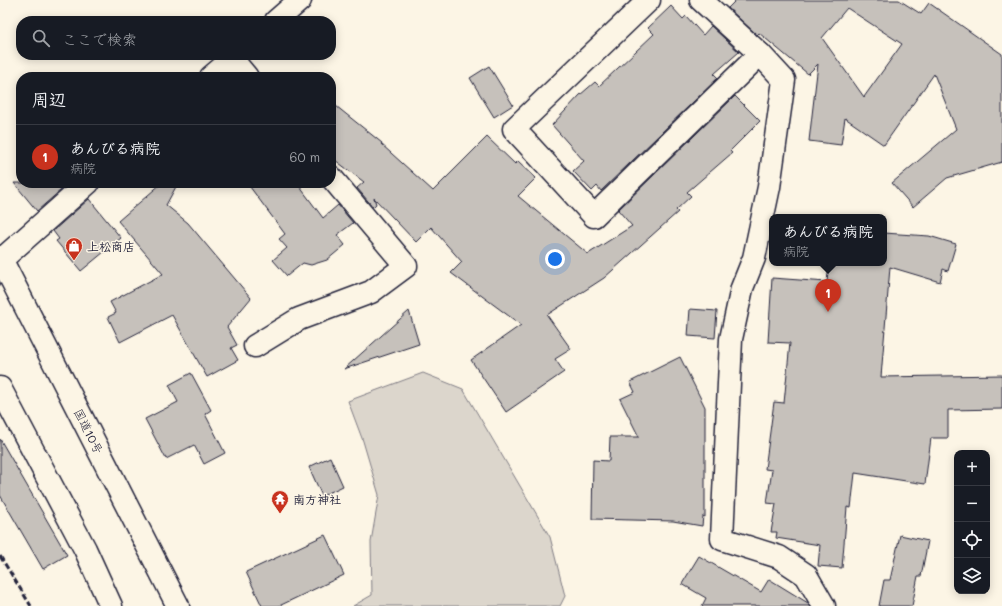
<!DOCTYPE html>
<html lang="ja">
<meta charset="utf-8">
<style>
:root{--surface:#171b24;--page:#20242c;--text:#f1f3f6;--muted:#9ea1a6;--line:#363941;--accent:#c8321e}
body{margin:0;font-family:Mali,"Klee One",sans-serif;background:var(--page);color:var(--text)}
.controls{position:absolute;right:12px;bottom:12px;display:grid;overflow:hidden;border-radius:8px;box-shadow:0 2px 10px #0003}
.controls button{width:36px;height:36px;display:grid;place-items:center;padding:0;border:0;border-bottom:1px solid var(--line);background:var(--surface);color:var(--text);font:20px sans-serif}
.you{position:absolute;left:555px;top:259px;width:14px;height:14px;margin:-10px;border:3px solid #fff;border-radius:50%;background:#1a73e8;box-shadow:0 0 0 6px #1a73e833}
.badge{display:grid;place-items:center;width:26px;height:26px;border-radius:50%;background:var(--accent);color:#fff;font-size:13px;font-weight:700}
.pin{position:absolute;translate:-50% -33px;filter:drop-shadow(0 1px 2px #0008)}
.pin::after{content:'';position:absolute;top:21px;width:14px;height:12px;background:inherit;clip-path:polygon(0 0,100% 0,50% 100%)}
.popup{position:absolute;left:769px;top:214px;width:118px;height:52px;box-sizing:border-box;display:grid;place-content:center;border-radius:8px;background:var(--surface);filter:drop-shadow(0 1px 3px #0005);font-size:13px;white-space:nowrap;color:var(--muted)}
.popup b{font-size:15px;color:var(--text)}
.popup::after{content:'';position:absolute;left:50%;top:100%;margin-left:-8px;border:8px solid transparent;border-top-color:var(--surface)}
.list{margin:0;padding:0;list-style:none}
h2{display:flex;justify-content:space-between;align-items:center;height:52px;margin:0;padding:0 16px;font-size:17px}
h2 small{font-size:13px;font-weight:400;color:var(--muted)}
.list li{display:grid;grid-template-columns:26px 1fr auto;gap:12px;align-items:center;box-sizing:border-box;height:64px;padding:0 16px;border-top:1px solid var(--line)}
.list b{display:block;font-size:15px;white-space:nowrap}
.list p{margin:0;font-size:13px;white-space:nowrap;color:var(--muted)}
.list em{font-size:13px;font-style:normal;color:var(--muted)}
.icon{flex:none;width:22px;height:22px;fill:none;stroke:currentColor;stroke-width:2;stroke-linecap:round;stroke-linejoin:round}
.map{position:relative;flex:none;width:1002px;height:606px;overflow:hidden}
.search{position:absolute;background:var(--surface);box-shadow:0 2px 10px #0003;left:16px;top:16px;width:320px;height:44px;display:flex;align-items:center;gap:10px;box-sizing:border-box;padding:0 14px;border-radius:16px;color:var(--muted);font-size:15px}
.panel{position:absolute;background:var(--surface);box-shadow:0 2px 10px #0003;left:16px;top:72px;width:320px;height:116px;border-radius:16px}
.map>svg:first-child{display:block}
</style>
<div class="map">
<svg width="1002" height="606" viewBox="0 0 1002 606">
<rect width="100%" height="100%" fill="#fcf5e5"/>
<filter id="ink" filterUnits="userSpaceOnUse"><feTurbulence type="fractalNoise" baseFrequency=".025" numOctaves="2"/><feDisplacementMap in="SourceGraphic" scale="8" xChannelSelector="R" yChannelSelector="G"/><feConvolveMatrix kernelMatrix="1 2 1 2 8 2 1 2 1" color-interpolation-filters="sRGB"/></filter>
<g filter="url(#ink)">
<path fill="#dcd6cc" stroke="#7f7c84" d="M423 373 463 389 550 537 565 596 560 606H353L372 595 371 542 379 495 363 441 348 401Z"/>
<g fill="#c6c1bb" stroke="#22223b" fill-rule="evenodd">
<path d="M736 0H899L921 14 929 3 1002 54V162L947 178 913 207 892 183 956 129 934 74 884 145 845 118 841 145 809 141 818 64 808 74 759 33 757 35 728 8ZM847 8 902 44 864 97 822 38Z"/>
<path d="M671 6 683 19 686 16 703 35 711 26 739 52 714 74 718 78 601 191 597 186 592 191 573 171 584 161 552 125 580 95 595 82 599 86 654 34 648 28Z"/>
<path d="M489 66 513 105 494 117 470 78Z"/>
<path d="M735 96 760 121 730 151 732 153 687 192 691 196 676 210 678 212 604 278 547 315 571 349 555 359 564 372 506 412 471 360 521 325 451 273 462 262 431 227 416 242 374 198 376 204 373 207 357 188 364 182 331 157V102L382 143 381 144 433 191 487 137 515 164 518 161 536 178 518 196 588 254 632 226 618 210Z"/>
<path d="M14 183H69L37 211Z"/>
<path d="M162 183H178L166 205 188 223 251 298 227 327 237 345 231 348 238 360 207 377 172 315 120 342 108 317 116 313 110 302 163 274 118 221Z"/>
<path d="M247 183H297L323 218 338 205 353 223 337 235 345 245 327 260 311 265 303 263 287 276 273 260 287 248 279 239 285 234Z"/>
<path d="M89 199 121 238 81 271 56 241 59 239 53 231Z"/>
<path d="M884 233 929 236 956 244 948 271 943 269 940 282 890 267 881 377 1002 375V409L948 410V438H931L925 484 855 473 851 508 847 507 842 568 818 566 820 545 776 538 777 532H771L776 504 767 503 772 470 765 469 774 402 784 403 790 343 768 342 772 278 827 282 829 263H884Z"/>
<path d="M690 309 717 311 715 338 688 336Z"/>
<path d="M409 311 419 344 344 369Z"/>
<path d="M680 357 705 407V517L703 516 702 526 673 521 592 519 593 460 609 461 610 437H639L620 399 635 392 630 382Z"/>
<path d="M191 373 211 410 205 414 225 453 204 464 194 445 166 459 145 419 178 402 169 385Z"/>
<path d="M0 439 67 555 43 569 0 495Z"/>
<path d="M330 457 343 486 322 496 309 467Z"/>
<path d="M325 535 344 575 279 606H262L246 572Z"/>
<path d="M900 535 928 541 921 576H918L912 606H879L884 580H890Z"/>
<path d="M699 556 761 592 769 579 808 603 810 606H702L706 598 682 584Z"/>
</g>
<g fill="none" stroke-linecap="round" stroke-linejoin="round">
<g stroke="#22223b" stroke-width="25">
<g id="minor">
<path d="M649 0 514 129 594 216 760 54"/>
<path d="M701 0 760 54 784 80 769 187 754 258 742 288 731 339 722 539 779 557 806 575 824 606"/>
<path d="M276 21 300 0"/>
<path d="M232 59 247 77"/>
<path d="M211 77 237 55"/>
<path d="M0 261 88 183"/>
<path d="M255 346 299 319 371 292 406 266 331 177"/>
<path d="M0 388 85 549 111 606"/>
</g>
</g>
<g stroke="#22223b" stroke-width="25">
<path id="highway" d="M0 257 178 606"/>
</g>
<use href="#minor" stroke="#fcf5e5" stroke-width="22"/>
<use href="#highway" stroke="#fcf5e5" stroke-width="22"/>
<path stroke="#22223b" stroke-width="3" stroke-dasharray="6 3" stroke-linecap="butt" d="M0 556 31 606"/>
</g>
</g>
<defs>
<g id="shop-pin" transform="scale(0.9)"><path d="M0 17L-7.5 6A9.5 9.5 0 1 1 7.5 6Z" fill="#c8321e" stroke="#fcf5e5"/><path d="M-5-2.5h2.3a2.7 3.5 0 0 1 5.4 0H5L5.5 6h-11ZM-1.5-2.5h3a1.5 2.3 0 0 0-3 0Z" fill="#fff"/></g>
<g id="temple-pin" transform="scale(0.9)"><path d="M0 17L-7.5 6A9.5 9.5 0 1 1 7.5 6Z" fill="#c8321e" stroke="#fcf5e5"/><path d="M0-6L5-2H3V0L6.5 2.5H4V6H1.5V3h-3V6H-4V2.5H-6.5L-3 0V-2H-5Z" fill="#fff"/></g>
</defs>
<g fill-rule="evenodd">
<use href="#shop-pin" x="74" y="246"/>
<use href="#temple-pin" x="280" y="499"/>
</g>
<g text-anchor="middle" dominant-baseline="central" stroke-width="3" stroke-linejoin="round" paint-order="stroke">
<g font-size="12" font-weight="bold" fill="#22223b" stroke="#fcf5e5" text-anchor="start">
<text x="87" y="246">上松商店</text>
<text x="293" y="499">南方神社</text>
</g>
<g font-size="12" fill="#22223b" stroke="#fcf5e5">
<text transform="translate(89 431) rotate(63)">国道10号</text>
</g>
</g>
</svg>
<div class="controls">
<button>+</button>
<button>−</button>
<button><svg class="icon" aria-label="locate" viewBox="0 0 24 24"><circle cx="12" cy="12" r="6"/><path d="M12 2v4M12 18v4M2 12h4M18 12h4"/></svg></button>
<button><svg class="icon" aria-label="layers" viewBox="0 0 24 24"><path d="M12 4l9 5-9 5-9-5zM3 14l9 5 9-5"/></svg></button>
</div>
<div class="you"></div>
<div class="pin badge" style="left:828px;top:312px">1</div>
<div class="popup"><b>あんびる病院</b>病院</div>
<div class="search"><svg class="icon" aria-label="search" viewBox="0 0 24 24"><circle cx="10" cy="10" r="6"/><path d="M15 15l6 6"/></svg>ここで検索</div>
<section class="panel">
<h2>周辺<small></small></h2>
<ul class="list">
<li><span class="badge">1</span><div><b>あんびる病院</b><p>病院</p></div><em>60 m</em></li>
</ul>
</section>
</div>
